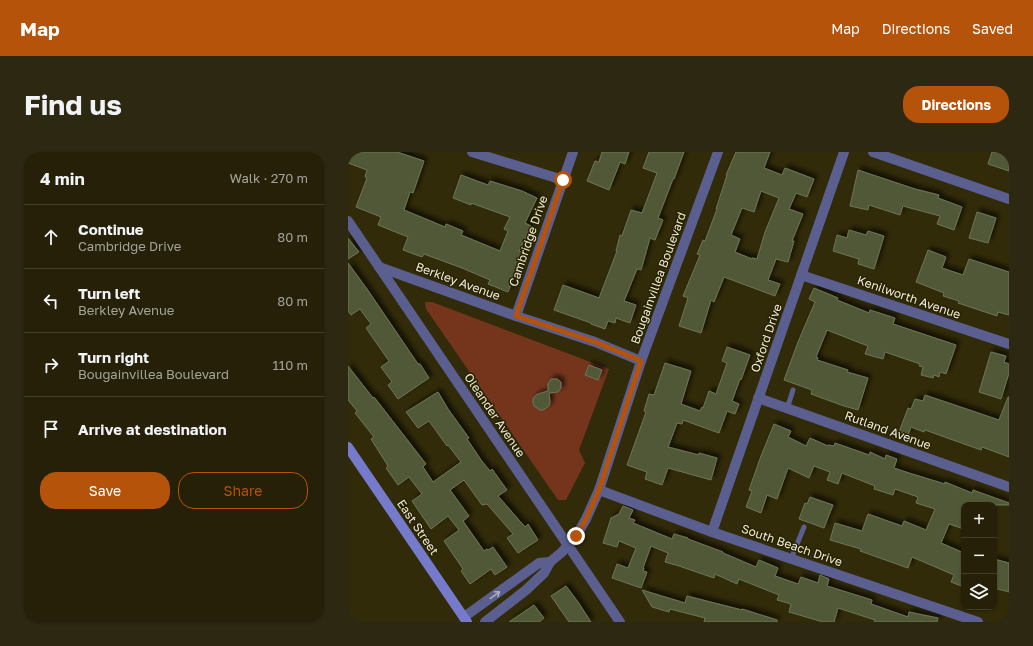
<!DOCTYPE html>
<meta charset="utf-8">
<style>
:root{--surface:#252007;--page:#2d2811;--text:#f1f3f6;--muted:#a3a39b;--line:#423e28;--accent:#b45309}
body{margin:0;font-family:"Golos Text",sans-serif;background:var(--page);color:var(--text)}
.controls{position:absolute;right:12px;bottom:12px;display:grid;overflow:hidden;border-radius:8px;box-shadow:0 1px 3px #0004}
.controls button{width:36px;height:36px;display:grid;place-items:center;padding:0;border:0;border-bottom:1px solid var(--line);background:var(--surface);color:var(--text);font:20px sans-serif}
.stop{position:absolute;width:12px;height:12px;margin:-9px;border:3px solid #b45309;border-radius:50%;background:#fff}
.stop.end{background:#b45309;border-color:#fff;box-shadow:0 1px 4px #0008}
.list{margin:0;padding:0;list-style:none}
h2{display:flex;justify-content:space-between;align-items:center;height:52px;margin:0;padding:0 16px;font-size:17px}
h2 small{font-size:13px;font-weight:400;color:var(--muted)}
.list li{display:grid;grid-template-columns:26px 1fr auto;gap:12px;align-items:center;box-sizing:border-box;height:64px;padding:0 16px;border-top:1px solid var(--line)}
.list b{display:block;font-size:15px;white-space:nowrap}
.list p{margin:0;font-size:13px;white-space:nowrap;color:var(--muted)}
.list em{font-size:13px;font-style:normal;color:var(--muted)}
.actions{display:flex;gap:8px;padding:12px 16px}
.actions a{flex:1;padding:9px 0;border:1px solid var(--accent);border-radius:16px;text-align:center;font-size:14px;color:var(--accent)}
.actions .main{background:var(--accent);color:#fff}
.icon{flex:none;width:22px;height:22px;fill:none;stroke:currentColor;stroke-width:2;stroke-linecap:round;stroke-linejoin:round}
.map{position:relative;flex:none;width:661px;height:470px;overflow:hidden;border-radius:16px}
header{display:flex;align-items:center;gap:24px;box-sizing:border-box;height:56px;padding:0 20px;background:var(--accent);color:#fff}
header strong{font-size:19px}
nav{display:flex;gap:22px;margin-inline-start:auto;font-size:14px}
.intro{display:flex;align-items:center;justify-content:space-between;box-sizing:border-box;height:96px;padding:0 24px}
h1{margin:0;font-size:28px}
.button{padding:10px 18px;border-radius:16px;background:var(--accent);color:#fff;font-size:14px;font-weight:700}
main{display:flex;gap:24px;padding:0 24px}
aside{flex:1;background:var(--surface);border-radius:16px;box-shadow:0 1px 3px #0004}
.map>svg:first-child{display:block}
</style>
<header>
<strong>Map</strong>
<nav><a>Map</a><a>Directions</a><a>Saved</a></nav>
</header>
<div class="intro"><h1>Find us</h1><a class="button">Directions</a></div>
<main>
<aside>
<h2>4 min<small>Walk · 270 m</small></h2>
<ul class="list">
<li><svg class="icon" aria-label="ahead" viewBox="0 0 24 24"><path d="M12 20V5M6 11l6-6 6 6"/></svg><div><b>Continue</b><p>Cambridge Drive</p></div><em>80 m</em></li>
<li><svg class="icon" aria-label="left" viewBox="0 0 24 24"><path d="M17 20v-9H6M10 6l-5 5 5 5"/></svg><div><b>Turn left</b><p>Berkley Avenue</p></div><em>80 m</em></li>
<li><svg class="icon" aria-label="right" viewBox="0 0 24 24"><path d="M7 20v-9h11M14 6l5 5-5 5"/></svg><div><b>Turn right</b><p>Bougainvillea Boulevard</p></div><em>110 m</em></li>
<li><svg class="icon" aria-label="arrive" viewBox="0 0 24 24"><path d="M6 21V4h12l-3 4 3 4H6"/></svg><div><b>Arrive at destination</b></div></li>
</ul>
<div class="actions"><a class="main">Save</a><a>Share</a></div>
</aside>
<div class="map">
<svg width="661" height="470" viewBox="0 0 661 470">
<defs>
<filter id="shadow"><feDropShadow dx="3.5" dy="-3.5" stdDeviation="2" flood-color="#0009"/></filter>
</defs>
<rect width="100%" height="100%" fill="#312b09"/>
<path fill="#75351d" d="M77 150H84L261 217 231 298 237 311 218 348H210L78 157Z"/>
<g fill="#515938" stroke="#6d7654" fill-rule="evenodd" filter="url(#shadow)">
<path d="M0 0H49L76 9 65 41 62 40 56 58 97 75 98 72 115 79 113 83 152 99 160 79 156 77 162 65 123 51V53L105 46 113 23 140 33 142 29 174 39 189 46 177 71 183 74 171 99 175 101 160 140 140 132 142 128 114 116 76 102 74 105 55 98 60 85 30 73 33 65 8 55 19 26 17 25 19 18 0 11Z"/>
<path d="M254 0H281L277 12 272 10 261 38 239 29 247 9 251 10Z"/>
<path d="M301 0H336L326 27H325L310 66 315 68 307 88 302 86 293 118 289 117 276 149 288 153 282 171 268 166 267 171 260 169 257 177 243 172V171L206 158 215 133 251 146 269 99H268L272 83 274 84 283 58 294 61 309 21 295 16Z"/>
<path d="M388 0H422L416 16 434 23 437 16 466 27 459 45 448 41 441 57 455 62 444 89H446L440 110 428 107 420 128 432 132 427 144 376 125 366 150 363 148 353 181 331 174 340 146 335 144 352 103 349 102 355 88 357 89 369 57H368L379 23H378ZM413 39 431 46 417 80 409 107 404 106V107L387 100 392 87 383 83 394 56 406 60Z"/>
<path d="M644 0H661V19L640 12Z"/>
<path d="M510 18 567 37 591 43 590 46 614 55 606 78 589 72 592 64 555 54 552 63 521 53 520 58 502 54Z"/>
<path d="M629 60 648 66 640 91 621 86Z"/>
<path d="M501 78 518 83 520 79 536 84 526 117 510 112 511 107 485 99 489 83 499 86Z"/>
<path d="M0 86 11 100 0 107Z"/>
<path d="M580 98 598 105 594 116 615 123 621 107 661 120V163L650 160 649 164 610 151 611 149 595 144 596 141 568 130Z"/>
<path d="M0 111 19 137 70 212H72L81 226 50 247 40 233 44 230 33 215 41 209 18 176 23 172 12 157 3 163 0 159Z"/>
<path d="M466 136 490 146 489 148 521 161 522 158 547 166 545 172 608 193 598 222 592 220 591 225 586 223 585 226 573 223 575 215 571 214 572 212 537 200 535 207 517 202 520 194 479 178 468 205 470 206 469 208 500 218 499 220 520 226 510 258 496 254 463 242 464 238 436 228 450 190 467 150 461 147Z"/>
<path d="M379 195 402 203 393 228 392 227 384 249 391 252 387 262 379 259 371 281 335 268 334 272 329 271 320 295 351 303V301L369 306 363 328 320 316 314 333 297 327 299 320 279 313 298 260 296 259 301 242 306 243 317 211 343 219 333 252 352 259 354 255 355 256 361 239 368 242 379 211 374 209Z"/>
<path d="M643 200 658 204 656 210 661 212V221L653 247 631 240Z"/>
<path d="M241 213 254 218 250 228 237 223Z"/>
<path d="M0 214 25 246 26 245 78 312 75 315 85 330 113 310 100 293 99 294 81 269 70 276 58 260 90 240 100 257 121 286 119 287 133 308 142 319 144 317 159 338 150 344 177 375 180 372 190 388 170 401 159 386 165 382 139 352 134 353 116 328 102 338 121 364 115 369 136 399 139 397 140 398 145 395 159 415 147 423 143 417 122 432 113 419 115 417 96 389 111 378 100 364 83 377 64 349 74 342 61 325 50 333 38 316 40 314 23 287 26 285 7 261 9 259 0 248Z"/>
<path d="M203 227H209L213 230V236L210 240 201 241 202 250 201 254 195 258H192L186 254 185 251V247L187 244 190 242 200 239V232Z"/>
<path d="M577 243 651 268 660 245H661V305L634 295 633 298 577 278 576 280 563 275 560 283 551 280 560 256 563 257 567 247 575 249Z"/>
<path d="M426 272 443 279 440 285 458 294 462 286 480 294V293L486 294 487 291 521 303 522 300 537 307 538 303 549 307 546 316 561 321 597 332V330L624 341 625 338 661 351V353H616V377L601 372 593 391 616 401V435L603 430 606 423 564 405 560 416 512 399 513 397 482 388 487 371 514 379 520 362 554 374 556 369 578 378 587 357 568 351 570 345 547 337 545 343 526 337 527 334 494 321 490 332 479 328 482 320 466 314 461 326 440 316 429 347 419 343 413 361 398 355 404 339 401 338 413 304Z"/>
<path d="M462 345 485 353 476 376 451 367 457 351 459 352Z"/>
<path d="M275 354 285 358 281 366 287 368 285 371 324 387 326 382 340 386V387L375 400V401L408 415 411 408 430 416 427 424 450 432 453 425 470 431 472 423 481 427 479 434 524 448 523 452 560 465 561 460 590 466 589 470H526L527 468 490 456 486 470H475L441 460 443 452 429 448 431 443 391 427 389 432 367 422 366 426 331 414 317 410 320 401 303 394 295 416H296L295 419 299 420 293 436 264 426 269 412 280 416 288 396 271 389 269 395 255 391 263 366 271 362Z"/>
<path d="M646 407 661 411V440L646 436Z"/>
<path d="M218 434 230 450 243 470H221L203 444Z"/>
<path d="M294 438 337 451 339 444 394 458V457L429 468V470H356L357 466 322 457 321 460 304 455Z"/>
<path d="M186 453 196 466 191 470H161Z"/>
</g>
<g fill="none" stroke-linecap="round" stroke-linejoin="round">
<g stroke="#5b5f90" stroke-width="5">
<path d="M439 257 445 238"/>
<path d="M443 407 456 375"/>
</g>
<g stroke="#5b5f90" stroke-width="10">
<path d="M124 0 215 28"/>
<path d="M525 0 661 47"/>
<path d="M0 69 272 470"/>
<path d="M31 115 168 164 247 190 293 209"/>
<path d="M453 123 661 192"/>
<path d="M168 164 225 0"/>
<path d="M410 246 661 335"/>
<path d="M251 338 364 380 630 470"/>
<path d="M364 380 496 0"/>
<path d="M116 465 191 411 202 410"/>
<path d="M137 470 178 438 196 421 202 410 214 400 228 384 238 367 251 338 293 209 370 0"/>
</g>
<path stroke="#767aca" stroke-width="10" d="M0 295 119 470"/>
</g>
<defs><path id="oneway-shaft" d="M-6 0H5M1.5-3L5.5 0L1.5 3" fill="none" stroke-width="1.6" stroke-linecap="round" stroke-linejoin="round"/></defs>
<use stroke="#acadb8" href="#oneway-shaft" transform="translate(147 443) rotate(-36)"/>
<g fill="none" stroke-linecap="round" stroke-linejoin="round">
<path stroke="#b45309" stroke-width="5" d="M215 28 168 164 247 190 293 209 251 338 238 367 228 384"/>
</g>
<g text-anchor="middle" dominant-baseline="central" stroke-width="3" stroke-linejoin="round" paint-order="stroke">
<g font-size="12" fill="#efecd9" stroke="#272200">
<text transform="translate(180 89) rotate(-71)">Cambridge Drive</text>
<text transform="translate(310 126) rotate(-70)">Bougainvillea Boulevard</text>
<text transform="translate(110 129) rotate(20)">Berkley Avenue</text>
<text transform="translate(561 145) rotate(19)">Kenilworth Avenue</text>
<text transform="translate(418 186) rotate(-71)">Oxford Drive</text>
<text transform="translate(147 263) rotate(56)">Oleander Avenue</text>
<text transform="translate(540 278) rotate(20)">Rutland Avenue</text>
<text transform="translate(70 375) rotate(56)">East Street</text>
<text transform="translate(444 393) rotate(19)">South Beach Drive</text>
</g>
</g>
</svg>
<div class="controls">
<button>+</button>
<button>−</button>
<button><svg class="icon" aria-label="layers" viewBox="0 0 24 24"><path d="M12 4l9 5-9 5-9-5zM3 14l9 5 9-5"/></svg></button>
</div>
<div class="stop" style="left:215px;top:28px"></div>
<div class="stop end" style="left:228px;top:384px"></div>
</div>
</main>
